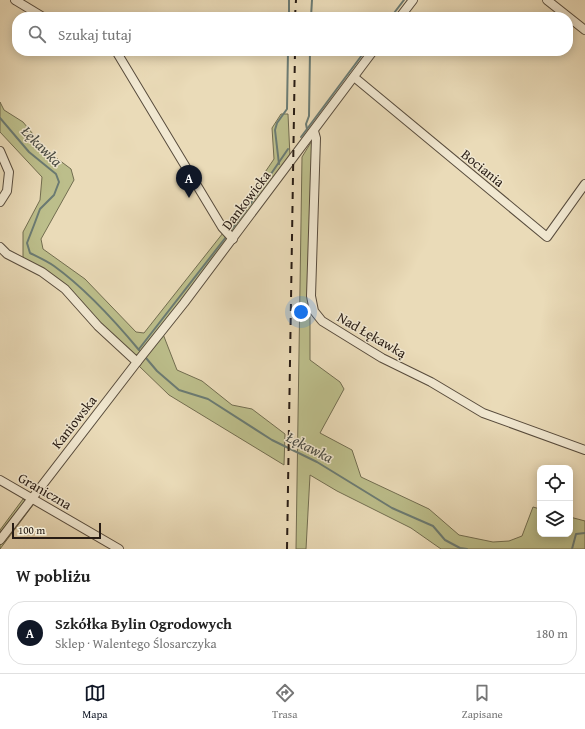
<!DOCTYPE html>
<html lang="pl">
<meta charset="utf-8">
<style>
:root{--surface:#fff;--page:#f2f2f2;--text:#222;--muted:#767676;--line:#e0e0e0;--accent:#111827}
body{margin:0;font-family:"Gentium Book Plus",serif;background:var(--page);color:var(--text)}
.controls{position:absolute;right:12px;bottom:12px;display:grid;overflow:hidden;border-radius:8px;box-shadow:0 2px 10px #0003}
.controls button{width:36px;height:36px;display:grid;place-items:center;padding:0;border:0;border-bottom:1px solid var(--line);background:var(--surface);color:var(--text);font:20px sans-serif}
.scale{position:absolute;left:12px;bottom:10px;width:89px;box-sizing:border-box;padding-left:4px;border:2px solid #281c14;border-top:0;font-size:11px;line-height:14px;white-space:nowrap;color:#281c14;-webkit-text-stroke:3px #f1e8d1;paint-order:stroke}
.you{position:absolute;left:301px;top:312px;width:14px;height:14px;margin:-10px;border:3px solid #fff;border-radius:50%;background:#1a73e8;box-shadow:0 0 0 6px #1a73e833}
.badge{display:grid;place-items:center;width:26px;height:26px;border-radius:50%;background:var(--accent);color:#fff;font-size:13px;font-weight:700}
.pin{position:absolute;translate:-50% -33px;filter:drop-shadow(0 1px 2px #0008)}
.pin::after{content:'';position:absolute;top:21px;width:14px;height:12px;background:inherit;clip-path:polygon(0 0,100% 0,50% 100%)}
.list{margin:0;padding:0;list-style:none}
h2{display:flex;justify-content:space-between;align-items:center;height:52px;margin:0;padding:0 16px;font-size:17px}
h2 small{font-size:13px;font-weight:400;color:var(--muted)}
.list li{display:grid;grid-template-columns:26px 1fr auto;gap:12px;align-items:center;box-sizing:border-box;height:64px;margin:0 8px 8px;padding:0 8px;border:1px solid var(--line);border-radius:16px}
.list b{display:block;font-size:15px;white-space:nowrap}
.list p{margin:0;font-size:13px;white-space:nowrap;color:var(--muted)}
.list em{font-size:13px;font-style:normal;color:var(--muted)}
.icon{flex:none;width:22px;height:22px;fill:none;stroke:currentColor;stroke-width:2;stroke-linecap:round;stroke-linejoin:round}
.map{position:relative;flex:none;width:585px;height:549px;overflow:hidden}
.search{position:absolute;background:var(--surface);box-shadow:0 2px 10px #0003;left:12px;right:12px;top:12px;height:44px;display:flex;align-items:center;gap:10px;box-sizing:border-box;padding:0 14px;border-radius:16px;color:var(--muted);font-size:15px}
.sheet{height:124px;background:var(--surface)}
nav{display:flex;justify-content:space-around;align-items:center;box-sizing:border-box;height:56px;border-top:1px solid var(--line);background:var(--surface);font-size:11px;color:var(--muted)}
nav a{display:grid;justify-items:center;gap:2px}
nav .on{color:var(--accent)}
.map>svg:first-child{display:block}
</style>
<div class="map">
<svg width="585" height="549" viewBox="0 0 585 549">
<rect width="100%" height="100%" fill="#eadbb8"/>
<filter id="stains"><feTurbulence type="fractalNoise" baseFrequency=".005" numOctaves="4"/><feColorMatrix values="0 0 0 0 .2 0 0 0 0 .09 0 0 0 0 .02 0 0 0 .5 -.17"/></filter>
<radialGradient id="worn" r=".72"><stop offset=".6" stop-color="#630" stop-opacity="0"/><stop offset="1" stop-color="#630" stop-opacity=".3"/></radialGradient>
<g fill="#bcbe8b" stroke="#726d50">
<path d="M0 102 4 110 23 122 47 151 71 169 74 180 41 239 43 249 85 279 136 332 144 333 223 233 229 239 182 302 138 355 132 354 100 325 66 288 23 261V232L40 200 42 177 0 132Z"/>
<path d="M281 114H288L290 157 234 233 227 228 274 159 272 128Z"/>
<path d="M313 139 308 305 310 316V360L340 382 344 389 320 433 352 450 361 477 429 509 459 535 493 542 509 541 522 536 533 507 540 509V534H570V517L585 521V549H441L411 528 337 491 310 475 306 549H296L302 157Z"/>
<path d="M163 334 177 370 202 381 232 405 252 409 285 434 284 465 169 395 139 366Z"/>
<path d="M23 499 33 505 0 549V530Z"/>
</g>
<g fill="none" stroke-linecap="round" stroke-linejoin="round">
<g stroke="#6b7b73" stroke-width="2">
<path d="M289 17V0"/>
<path d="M311 17 312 0"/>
<path d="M391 17 404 0"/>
<path d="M0 118 29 152 56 174 59 182 54 195 40 209 34 225 27 243 30 253C38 257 47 261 54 266 86 289 114 320 139 350"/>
<path d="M307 129 365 51"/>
<path d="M301 137 307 129 306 124 309 116 310 51"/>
<path d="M279 164 275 130 277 123 287 109 288 51"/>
<path d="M249 206 288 149"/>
<path d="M232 229 246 210"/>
<path d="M139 349 226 237"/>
<path d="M146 358 157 371 179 390 208 399 272 440 317 462 392 508 433 526 445 540 460 548 467 549"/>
<path d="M572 549 576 534 585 533"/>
</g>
<g stroke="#584c3d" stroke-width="10">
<g id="minor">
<path d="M15 0 43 17"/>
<path d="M547 0 585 30"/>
<path d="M400 17 413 0"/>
<path d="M116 51 222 227 233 239"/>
<path d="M354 77 547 237 585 184"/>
<path d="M314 131 316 138 311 296 314 311 322 321 382 358 431 382 483 413 585 450"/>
<path d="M0 151 9 172 7 191 0 202"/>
<path d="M0 247 7 254 42 272 65 289 98 326 137 362"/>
<path d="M0 480 119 549"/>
<path d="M0 540 137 362 184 303 373 51"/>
</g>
</g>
<use href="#minor" stroke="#f1e8d1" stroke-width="8"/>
<g stroke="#281c14" stroke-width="2" stroke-dasharray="7 7" stroke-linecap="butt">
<path d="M295 17 296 0"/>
<path d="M287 549 295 51"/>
</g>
</g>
<g text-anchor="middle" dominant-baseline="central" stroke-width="3" stroke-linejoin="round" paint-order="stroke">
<g font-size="14" fill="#281c14" stroke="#f1e8d1">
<text transform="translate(483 168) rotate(39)">Bociania</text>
<text transform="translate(246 200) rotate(-53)">Dankowicka</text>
<text transform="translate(372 335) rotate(30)">Nad Łękawką</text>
<text transform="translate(74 422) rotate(-52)">Kaniowska</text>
<text transform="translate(45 491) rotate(30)">Graniczna</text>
</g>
<g font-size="15" font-style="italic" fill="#4a4c44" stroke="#f1e8d1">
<text transform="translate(42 146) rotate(45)">Łękawka</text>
<text transform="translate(310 447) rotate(27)">Łękawka</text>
</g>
</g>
<rect width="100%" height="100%" filter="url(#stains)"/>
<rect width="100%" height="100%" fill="url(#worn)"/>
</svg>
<div class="controls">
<button><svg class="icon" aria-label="locate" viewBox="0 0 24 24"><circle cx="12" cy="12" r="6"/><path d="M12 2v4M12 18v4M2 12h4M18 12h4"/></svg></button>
<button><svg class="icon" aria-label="layers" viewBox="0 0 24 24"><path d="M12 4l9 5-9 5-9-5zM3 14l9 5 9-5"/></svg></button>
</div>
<div class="scale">100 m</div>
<div class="you"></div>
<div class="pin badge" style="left:189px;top:198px">A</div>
<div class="search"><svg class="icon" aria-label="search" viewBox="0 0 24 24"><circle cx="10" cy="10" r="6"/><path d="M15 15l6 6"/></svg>Szukaj tutaj</div>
</div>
<section class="sheet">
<h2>W pobliżu<small></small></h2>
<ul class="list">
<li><span class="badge">A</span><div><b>Szkółka Bylin Ogrodowych</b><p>Sklep · Walentego Ślosarczyka</p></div><em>180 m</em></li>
</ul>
</section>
<nav>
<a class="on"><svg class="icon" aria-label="map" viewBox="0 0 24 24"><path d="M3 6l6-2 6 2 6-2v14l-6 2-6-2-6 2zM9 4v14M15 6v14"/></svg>Mapa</a>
<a><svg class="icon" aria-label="directions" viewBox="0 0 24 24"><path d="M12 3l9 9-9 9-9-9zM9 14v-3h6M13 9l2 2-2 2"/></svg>Trasa</a>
<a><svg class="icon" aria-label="saved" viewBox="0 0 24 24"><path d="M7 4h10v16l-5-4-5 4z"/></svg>Zapisane</a>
</nav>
